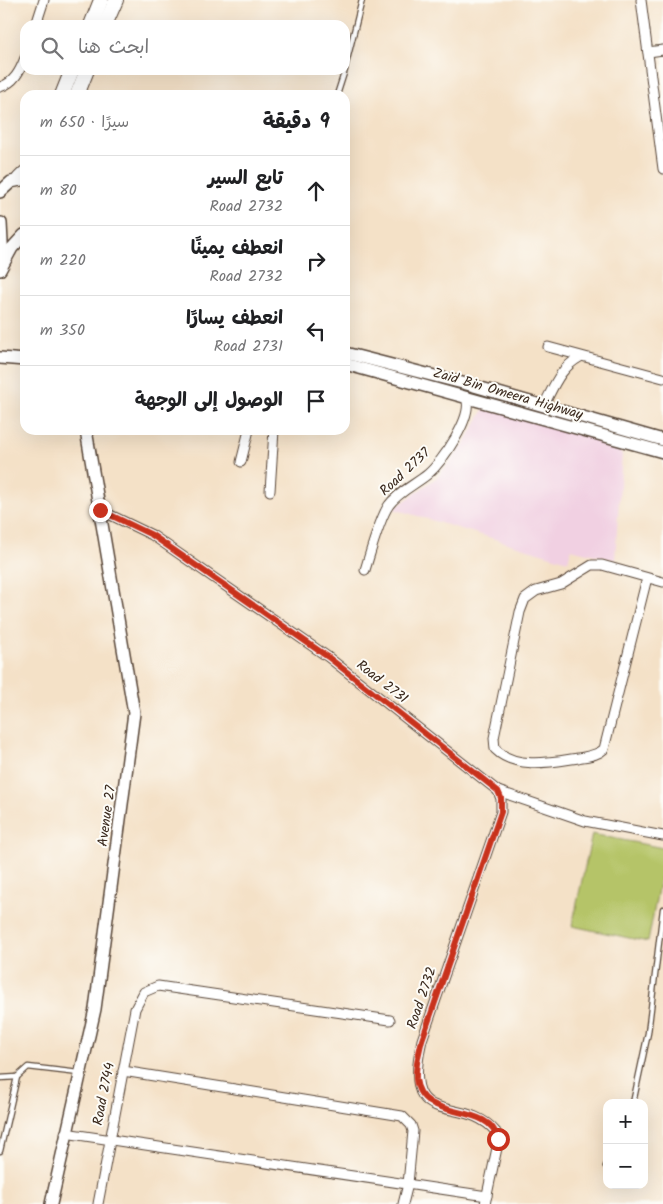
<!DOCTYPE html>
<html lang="ar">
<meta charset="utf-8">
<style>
:root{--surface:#fff;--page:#f6f6f6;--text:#202124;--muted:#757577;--line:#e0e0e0}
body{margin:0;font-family:Kalam,"Playpen Sans Arabic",sans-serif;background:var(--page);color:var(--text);direction:rtl}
.controls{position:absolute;right:15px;bottom:15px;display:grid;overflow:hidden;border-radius:10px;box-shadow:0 5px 20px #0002}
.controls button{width:45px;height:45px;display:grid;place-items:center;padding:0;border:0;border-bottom:1px solid var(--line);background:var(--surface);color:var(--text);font:25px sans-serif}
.stop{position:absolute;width:15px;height:15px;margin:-11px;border:4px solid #c8321e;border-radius:50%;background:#fff}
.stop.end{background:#c8321e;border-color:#fff;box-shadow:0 1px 5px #0008}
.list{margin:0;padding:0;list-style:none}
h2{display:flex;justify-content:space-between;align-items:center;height:65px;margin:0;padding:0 20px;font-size:21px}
h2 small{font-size:16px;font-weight:400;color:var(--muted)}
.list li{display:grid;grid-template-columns:32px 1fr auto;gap:15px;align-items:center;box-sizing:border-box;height:70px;padding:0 20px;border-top:1px solid var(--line)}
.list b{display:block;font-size:19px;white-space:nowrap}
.list p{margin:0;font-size:16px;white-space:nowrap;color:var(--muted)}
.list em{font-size:16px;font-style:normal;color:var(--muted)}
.icon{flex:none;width:28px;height:28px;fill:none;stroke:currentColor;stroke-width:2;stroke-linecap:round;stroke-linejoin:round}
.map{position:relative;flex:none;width:663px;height:1204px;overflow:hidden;direction:ltr}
.search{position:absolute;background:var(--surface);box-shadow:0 5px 20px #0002;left:20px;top:20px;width:330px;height:55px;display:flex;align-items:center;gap:12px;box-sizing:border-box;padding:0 18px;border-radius:15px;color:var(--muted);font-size:19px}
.panel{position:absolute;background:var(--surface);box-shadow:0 5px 20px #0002;left:20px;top:90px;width:330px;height:345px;border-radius:15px;direction:rtl}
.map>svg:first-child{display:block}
</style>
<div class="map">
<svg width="663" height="1204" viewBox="0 0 663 1204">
<rect width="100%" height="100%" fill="#fdfcf7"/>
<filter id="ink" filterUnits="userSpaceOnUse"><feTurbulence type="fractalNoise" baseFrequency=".02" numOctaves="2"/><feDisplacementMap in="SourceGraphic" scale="10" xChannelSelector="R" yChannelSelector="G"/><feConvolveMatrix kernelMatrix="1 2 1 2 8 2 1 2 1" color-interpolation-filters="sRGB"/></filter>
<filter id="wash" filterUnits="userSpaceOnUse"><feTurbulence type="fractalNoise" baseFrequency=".0096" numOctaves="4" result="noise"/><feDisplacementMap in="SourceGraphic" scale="20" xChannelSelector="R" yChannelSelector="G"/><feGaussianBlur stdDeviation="1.12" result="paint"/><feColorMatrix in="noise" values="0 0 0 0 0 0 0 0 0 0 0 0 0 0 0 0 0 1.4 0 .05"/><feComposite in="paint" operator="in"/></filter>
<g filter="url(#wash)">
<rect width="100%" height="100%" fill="#f4e1c7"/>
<path fill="#f1d0e2" d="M491 403 616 441 622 455 615 560 571 549 568 561 394 509 437 477 463 446 484 409Z"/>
<path fill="#b5c467" stroke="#787742" d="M592 834 663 848V863L648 942 572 926Z"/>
</g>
<g filter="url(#ink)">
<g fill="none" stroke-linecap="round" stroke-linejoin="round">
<g stroke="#574537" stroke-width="7">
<g id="service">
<path d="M345 68 362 0"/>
<path d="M337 95 345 70"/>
<path d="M0 1078 17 1077"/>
<path d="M633 1103 648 1033 663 909"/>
<path d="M0 1151 17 1077 28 1067 79 1073"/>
<path d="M606 1166 607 1164"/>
</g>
</g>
<g stroke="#574537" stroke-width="11">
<g id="minor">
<path d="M641 0 663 169"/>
<path d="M36 25 44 0"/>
<path d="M648 52 663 50"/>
<path d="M0 87C14 83 20 71 25 58"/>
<path d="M548 347 663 378"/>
<path d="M544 405C554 386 560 368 580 357"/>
<path d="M241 462 249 430"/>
<path d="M270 491 274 430"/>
<path d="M100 510 152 535 328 657 498 791 585 821 663 836"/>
<path d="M365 570C370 554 380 517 389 505 398 492 416 484 428 474 442 462 474 416 466 398"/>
<path d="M647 578 604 749C597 756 587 756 578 758 552 762 516 770 495 749L494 738 520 612 525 599 536 591 561 584 592 565H602L663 582"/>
<path d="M123 1071 402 1116 411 1125 413 1131 408 1184 403 1204"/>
<path d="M65 1133 487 1196"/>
<path d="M98 1204 135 1009 144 992 158 986 390 1020"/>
<path d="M485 1204 497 1148 496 1132C462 1091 400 1136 422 1040L501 812V799L498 791"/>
</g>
</g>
<g stroke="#574537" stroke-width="14">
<g id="tertiary">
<path d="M0 192 11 182 25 179"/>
<path d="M1 223 3 262"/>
<path d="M0 270 12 248 24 235"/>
<path d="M345 353 474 386 663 440"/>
<path d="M0 358 25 360"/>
<path d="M345 364 663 452"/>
<path d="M51 1204 95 1009 134 713 86 430"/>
</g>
</g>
<g stroke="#574537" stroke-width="16">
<g id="secondary">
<path d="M91 25 101 0"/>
<path d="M105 25 116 0"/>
<path d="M62 95 72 70"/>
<path d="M77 95 87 70"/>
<path d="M19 179 25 173"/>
</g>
</g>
<use href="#service" stroke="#fff" stroke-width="4.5"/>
<use href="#minor" stroke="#fff" stroke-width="9"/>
<use href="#tertiary" stroke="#fff" stroke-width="11"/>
<use href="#secondary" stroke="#fff" stroke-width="14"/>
</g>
</g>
<g fill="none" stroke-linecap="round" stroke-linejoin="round" filter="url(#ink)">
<path stroke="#c8321e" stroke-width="6" d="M100 510 152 535 328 657 498 791 501 798V812L422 1040C419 1053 415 1066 416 1079 421 1124 489 1100 498 1139"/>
</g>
<g text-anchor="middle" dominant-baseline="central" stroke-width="4" stroke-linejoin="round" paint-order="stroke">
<g font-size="14" fill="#3b2a1e" stroke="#fdfcf7">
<text transform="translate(508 394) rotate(16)">Zaid Bin Omeera Highway</text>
<text transform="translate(405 472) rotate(-43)">Road 2737</text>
<text transform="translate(382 682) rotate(38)">Road 2731</text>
<text transform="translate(107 816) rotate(-82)">Avenue 27</text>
<text transform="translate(422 998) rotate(-71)">Road 2732</text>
<text transform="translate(104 1094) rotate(-79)">Road 2744</text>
</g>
</g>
</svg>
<div class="controls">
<button>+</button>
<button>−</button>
</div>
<div class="stop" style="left:498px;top:1139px"></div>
<div class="stop end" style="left:100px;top:510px"></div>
<div class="search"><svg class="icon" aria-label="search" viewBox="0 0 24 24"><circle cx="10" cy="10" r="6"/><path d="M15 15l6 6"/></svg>ابحث هنا</div>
<section class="panel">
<h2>9 دقيقة<small>سيرًا · 650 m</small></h2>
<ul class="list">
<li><svg class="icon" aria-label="ahead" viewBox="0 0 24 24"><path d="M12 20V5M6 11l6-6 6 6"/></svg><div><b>تابع السير</b><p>Road 2732</p></div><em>80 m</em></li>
<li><svg class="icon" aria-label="right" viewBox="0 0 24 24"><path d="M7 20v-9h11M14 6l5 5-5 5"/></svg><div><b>انعطف يمينًا</b><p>Road 2732</p></div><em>220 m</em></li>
<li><svg class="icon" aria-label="left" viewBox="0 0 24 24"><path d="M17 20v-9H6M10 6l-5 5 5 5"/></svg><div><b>انعطف يسارًا</b><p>Road 2731</p></div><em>350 m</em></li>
<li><svg class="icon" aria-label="arrive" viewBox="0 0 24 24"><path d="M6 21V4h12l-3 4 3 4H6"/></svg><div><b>الوصول إلى الوجهة</b></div></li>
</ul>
</section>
</div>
